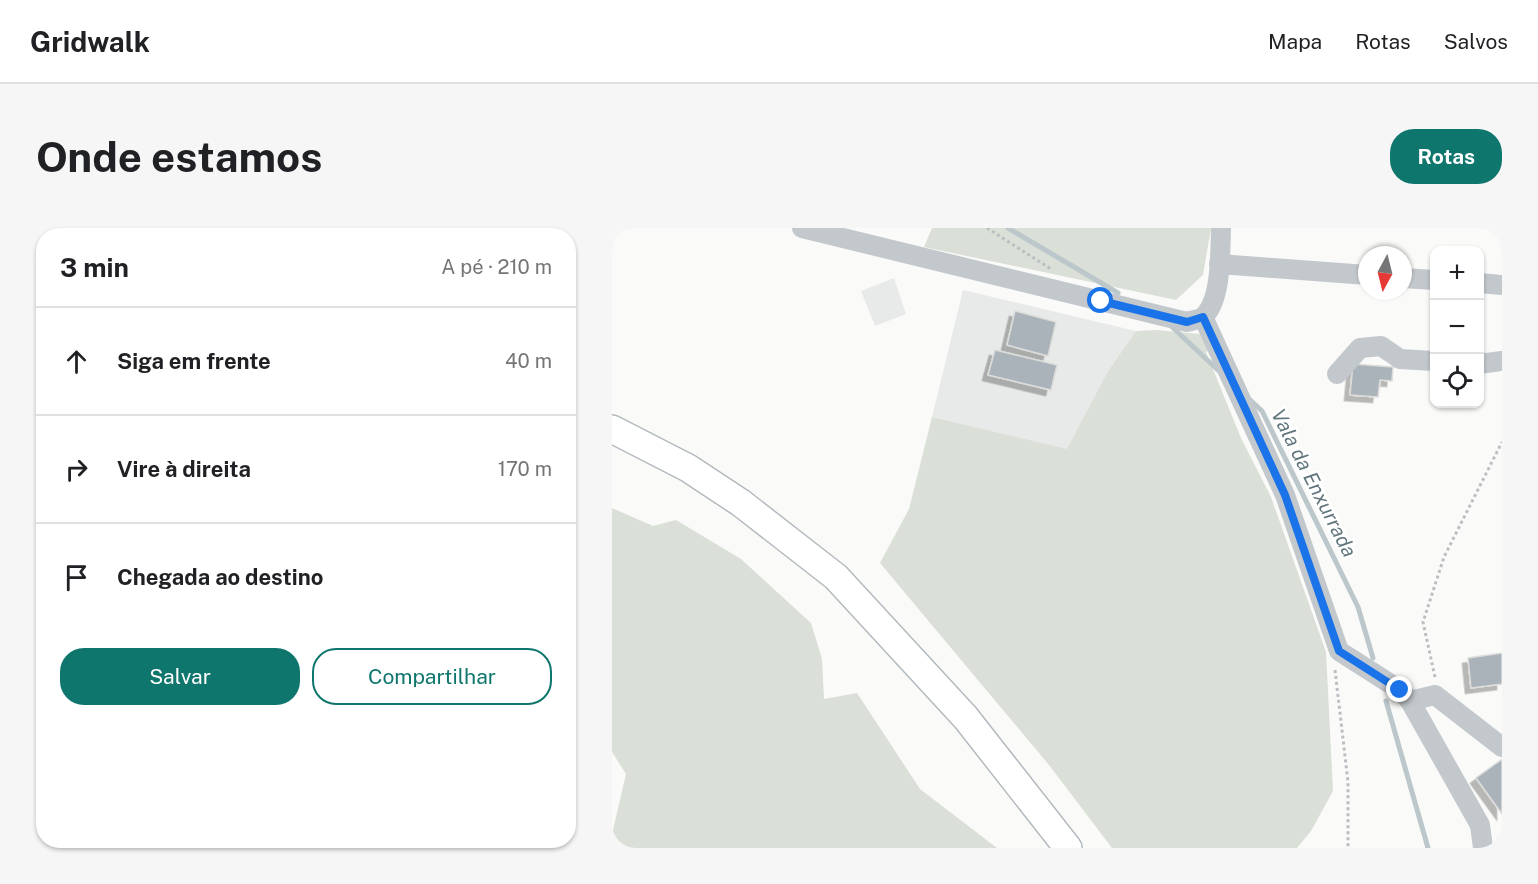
<!DOCTYPE html>
<html lang="pt">
<meta charset="utf-8">
<style>
:root{--surface:#fff;--page:#f6f6f6;--text:#202124;--muted:#757577;--line:#e0e0e0;--accent:#0f766e}
body{margin:0;font-family:"Public Sans",sans-serif;background:var(--page);color:var(--text)}
.controls{position:absolute;right:18px;top:18px;display:grid;overflow:hidden;border-radius:12px;box-shadow:0 2px 4px #0004}
.controls button{width:54px;height:54px;display:grid;place-items:center;padding:0;border:0;border-bottom:2px solid var(--line);background:var(--surface);color:var(--text);font:30px sans-serif}
.compass{position:absolute;left:746px;top:18px;width:54px;height:54px;border-radius:50%;background:var(--surface);box-shadow:0 2px 4px #0004;rotate:187deg}
.stop{position:absolute;width:18px;height:18px;margin:-14px;border:4px solid #1a73e8;border-radius:50%;background:#fff}
.stop.end{background:#1a73e8;border-color:#fff;box-shadow:0 2px 6px #0008}
.list{margin:0;padding:0;list-style:none}
h2{display:flex;justify-content:space-between;align-items:center;height:78px;margin:0;padding:0 24px;font-size:26px}
h2 small{font-size:20px;font-weight:400;color:var(--muted)}
.list li{display:grid;grid-template-columns:39px 1fr auto;gap:18px;align-items:center;box-sizing:border-box;height:108px;padding:0 24px;border-top:2px solid var(--line)}
.list b{display:block;font-size:22px;white-space:nowrap}
.list em{font-size:20px;font-style:normal;color:var(--muted)}
.actions{display:flex;gap:12px;padding:18px 24px}
.actions a{flex:1;padding:14px 0;border:2px solid var(--accent);border-radius:24px;text-align:center;font-size:21px;color:var(--accent)}
.actions .main{background:var(--accent);color:#fff}
.icon{flex:none;width:33px;height:33px;fill:none;stroke:currentColor;stroke-width:2;stroke-linecap:round;stroke-linejoin:round}
.map{position:relative;flex:none;width:890px;height:620px;overflow:hidden;border-radius:24px}
header{display:flex;align-items:center;gap:36px;box-sizing:border-box;height:84px;padding:0 30px;background:var(--surface);border-bottom:2px solid var(--line)}
header strong{font-size:28px}
nav{display:flex;gap:33px;margin-inline-start:auto;font-size:21px}
.intro{display:flex;align-items:center;justify-content:space-between;box-sizing:border-box;height:144px;padding:0 36px}
h1{margin:0;font-size:42px}
.button{padding:15px 27px;border-radius:24px;background:var(--accent);color:#fff;font-size:21px;font-weight:700}
main{display:flex;gap:36px;padding:0 36px}
aside{flex:1;background:var(--surface);border-radius:24px;box-shadow:0 2px 4px #0004}
.map>svg:first-child{display:block}
</style>
<header>
<strong>Gridwalk</strong>
<nav><a>Mapa</a><a>Rotas</a><a>Salvos</a></nav>
</header>
<div class="intro"><h1>Onde estamos</h1><a class="button">Rotas</a></div>
<main>
<aside>
<h2>3 min<small>A pé · 210 m</small></h2>
<ul class="list">
<li><svg class="icon" aria-label="ahead" viewBox="0 0 24 24"><path d="M12 20V5M6 11l6-6 6 6"/></svg><div><b>Siga em frente</b></div><em>40 m</em></li>
<li><svg class="icon" aria-label="right" viewBox="0 0 24 24"><path d="M7 20v-9h11M14 6l5 5-5 5"/></svg><div><b>Vire à direita</b></div><em>170 m</em></li>
<li><svg class="icon" aria-label="arrive" viewBox="0 0 24 24"><path d="M6 21V4h12l-3 4 3 4H6"/></svg><div><b>Chegada ao destino</b></div></li>
</ul>
<div class="actions"><a class="main">Salvar</a><a>Compartilhar</a></div>
</aside>
<div class="map">
<svg width="890" height="620" viewBox="0 0 890 620">
<defs>
<filter id="shadow"><feDropShadow dx="-5.5" dy="5.5" stdDeviation="0" flood-color="#0004"/></filter>
</defs>
<rect width="100%" height="100%" fill="#fafaf8"/>
<g fill="#e8e9e9">
<path d="M282 50 294 86 263 98 249 63Z"/>
<path d="M351 62 524 103 496 143 455 222 320 189Z"/>
</g>
<g fill="#dadfd7">
<path d="M320 0H599L591 47 564 72 312 19Z"/>
<path d="M544 102 588 106 598 122 594 124 629 210 659 269 714 424 721 563 699 603 685 620H500L437 537 268 335 297 281 320 189 455 221 496 143 524 103Z"/>
<path d="M0 280 41 298 64 292 129 331 199 395 210 431 212 471 245 465 308 561 385 620H0V606L14 546 0 524Z"/>
</g>
<g fill="none" stroke-linecap="round" stroke-linejoin="round">
<g stroke="#bbc7cb" stroke-width="5">
<path d="M396 0 506 65"/>
<path d="M557 96 607 143"/>
<path d="M636 170 650 183 746 379 761 430"/>
<path d="M774 473 816 620"/>
</g>
</g>
<g fill="#aab3b9" stroke="#dcdcda" stroke-width="1.5" filter="url(#shadow)">
<path d="M403 83 444 94 436 128 395 117Z"/>
<path d="M383 122 445 137 439 162 376 147Z"/>
<path d="M741 136 781 139 780 153 768 152 766 169 738 167Z"/>
<path d="M890 425V456L859 460 856 430Z"/>
<path d="M889 532 890 533V586L864 550Z"/>
</g>
<g fill="none" stroke-linecap="round" stroke-linejoin="round">
<g stroke="#b3babf" stroke-width="30">
<path id="secondary" d="M0 201 76 240 129 275 224 349 354 490 456 620"/>
</g>
<g stroke="#bbbfc2" stroke-width="3" stroke-dasharray="3 3" stroke-linecap="butt">
<path d="M375 0 439 41"/>
<path d="M723 442 736 554V620"/>
<path d="M823 449 811 394 832 329 890 214"/>
</g>
<g stroke="#c3c8cc" stroke-width="20">
<path d="M190 0 575 94C580 92 588 92 592 88 610 71 608 23 609 0"/>
<path d="M607 36 755 47"/>
<path d="M791 50 822 52"/>
<path d="M867 55 890 57"/>
<path d="M591 89 673 267 727 423 788 462 798 473 823 467 890 519"/>
<path d="M867 136 890 133"/>
<path d="M725 146 748 120 769 118 788 131 822 133"/>
<path d="M798 473 868 597 871 620"/>
</g>
<use href="#secondary" stroke="#fff" stroke-width="27"/>
</g>
<g fill="none" stroke-linecap="round" stroke-linejoin="round">
<path stroke="#1a73e8" stroke-width="8" d="M489 73 575 94 591 89 673 267 727 423 788 462"/>
</g>
<g text-anchor="middle" dominant-baseline="central" stroke-width="6" stroke-linejoin="round" paint-order="stroke">
<g font-size="20" font-style="italic" fill="#60757c" stroke="#fff">
<text transform="translate(702 255) rotate(63)">Vala da Enxurrada</text>
</g>
</g>
</svg>
<div class="controls">
<button>+</button>
<button>−</button>
<button><svg class="icon" aria-label="locate" viewBox="0 0 24 24"><circle cx="12" cy="12" r="6"/><path d="M12 2v4M12 18v4M2 12h4M18 12h4"/></svg></button>
</div>
<svg class="compass" viewBox="-18 -18 36 36"><path d="M0-13l5 13h-10z" fill="#e53935"/><path d="M0 13l5-13h-10z" fill="#757577"/></svg>
<div class="stop" style="left:489px;top:73px"></div>
<div class="stop end" style="left:788px;top:462px"></div>
</div>
</main>
